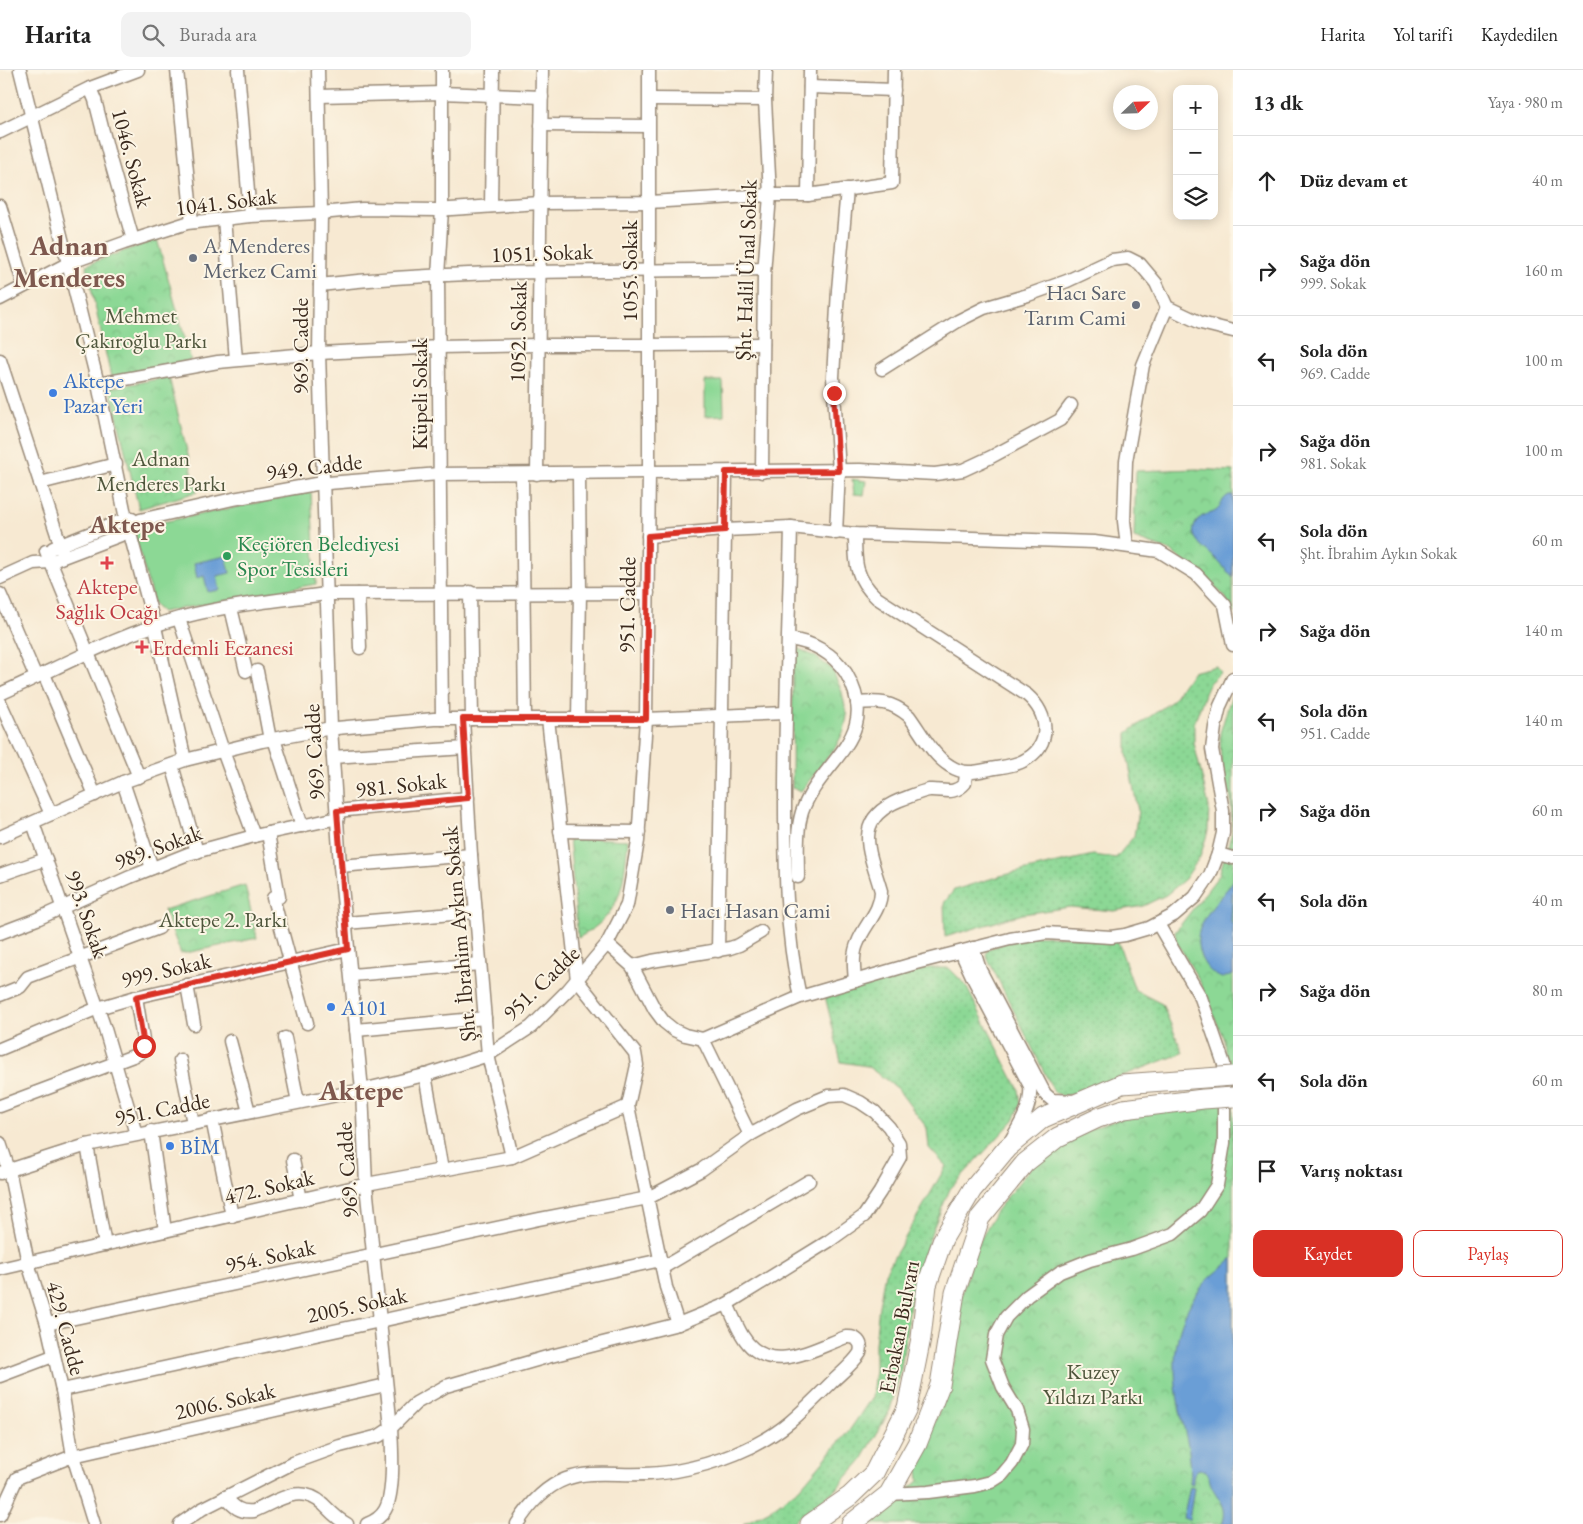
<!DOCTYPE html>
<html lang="tr">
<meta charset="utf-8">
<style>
:root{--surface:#fff;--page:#f2f2f2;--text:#222;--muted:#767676;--line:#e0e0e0;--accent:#d93025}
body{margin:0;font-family:"EB Garamond",serif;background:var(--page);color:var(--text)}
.controls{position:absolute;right:15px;top:15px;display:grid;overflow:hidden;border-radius:10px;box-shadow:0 2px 12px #0003}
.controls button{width:45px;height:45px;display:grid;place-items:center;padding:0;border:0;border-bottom:1px solid var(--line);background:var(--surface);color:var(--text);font:25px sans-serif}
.compass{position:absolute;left:1113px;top:15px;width:45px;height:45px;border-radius:50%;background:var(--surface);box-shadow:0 2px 12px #0003;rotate:67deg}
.stop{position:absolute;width:15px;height:15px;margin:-11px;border:4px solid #d93025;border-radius:50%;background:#fff}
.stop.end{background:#d93025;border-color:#fff;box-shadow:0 1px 5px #0008}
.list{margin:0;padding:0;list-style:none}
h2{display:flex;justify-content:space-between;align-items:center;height:65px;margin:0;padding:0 20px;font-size:21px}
h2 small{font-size:16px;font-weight:400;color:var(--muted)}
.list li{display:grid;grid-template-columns:32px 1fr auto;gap:15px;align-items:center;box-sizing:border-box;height:90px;padding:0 20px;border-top:1px solid var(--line)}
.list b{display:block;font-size:19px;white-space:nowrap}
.list p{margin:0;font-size:16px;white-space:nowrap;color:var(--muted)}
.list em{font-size:16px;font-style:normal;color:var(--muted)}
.actions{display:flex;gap:10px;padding:15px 20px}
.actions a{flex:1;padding:11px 0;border:1px solid var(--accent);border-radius:10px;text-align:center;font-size:18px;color:var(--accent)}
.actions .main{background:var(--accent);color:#fff}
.icon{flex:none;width:28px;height:28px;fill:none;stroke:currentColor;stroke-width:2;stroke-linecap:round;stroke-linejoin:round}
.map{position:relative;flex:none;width:1233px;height:1454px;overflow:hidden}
header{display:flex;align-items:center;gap:30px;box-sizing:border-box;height:70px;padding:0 25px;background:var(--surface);border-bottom:1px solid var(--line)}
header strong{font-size:24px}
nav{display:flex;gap:28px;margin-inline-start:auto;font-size:18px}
.search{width:350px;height:45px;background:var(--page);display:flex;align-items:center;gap:12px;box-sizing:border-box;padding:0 18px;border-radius:10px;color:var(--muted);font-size:19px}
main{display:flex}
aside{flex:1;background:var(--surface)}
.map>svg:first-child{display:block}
</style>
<header>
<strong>Harita</strong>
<div class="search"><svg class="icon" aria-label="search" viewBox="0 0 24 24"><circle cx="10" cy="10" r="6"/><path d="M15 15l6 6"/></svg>Burada ara</div>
<nav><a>Harita</a><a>Yol tarifi</a><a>Kaydedilen</a></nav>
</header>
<main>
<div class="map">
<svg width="1233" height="1454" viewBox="0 0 1233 1454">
<defs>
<pattern id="grass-dots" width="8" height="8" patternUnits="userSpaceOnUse" patternTransform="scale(1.25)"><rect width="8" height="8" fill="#8cd895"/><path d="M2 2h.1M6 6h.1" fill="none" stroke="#7aba80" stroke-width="1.8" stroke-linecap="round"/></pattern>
<pattern id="park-crowns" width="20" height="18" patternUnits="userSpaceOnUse" patternTransform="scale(1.25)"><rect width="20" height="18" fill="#8cd895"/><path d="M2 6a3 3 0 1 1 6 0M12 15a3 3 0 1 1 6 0" fill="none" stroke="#7aba80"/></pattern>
</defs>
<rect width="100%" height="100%" fill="#fcf5e5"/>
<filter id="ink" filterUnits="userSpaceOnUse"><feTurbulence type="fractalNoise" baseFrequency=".02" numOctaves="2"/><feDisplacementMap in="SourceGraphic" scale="10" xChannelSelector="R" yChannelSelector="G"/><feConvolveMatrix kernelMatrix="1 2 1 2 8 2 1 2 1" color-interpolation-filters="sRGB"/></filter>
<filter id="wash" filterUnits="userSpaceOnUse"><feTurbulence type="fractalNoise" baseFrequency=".0096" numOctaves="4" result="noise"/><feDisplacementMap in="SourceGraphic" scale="20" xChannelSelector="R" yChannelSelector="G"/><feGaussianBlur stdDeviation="1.12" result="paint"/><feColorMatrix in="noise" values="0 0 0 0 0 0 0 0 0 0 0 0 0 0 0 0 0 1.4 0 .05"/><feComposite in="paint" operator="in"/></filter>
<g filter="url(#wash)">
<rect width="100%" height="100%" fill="#f7e9d2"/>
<g fill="url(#grass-dots)" stroke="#64815a">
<path d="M1216 596 1220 603 1209 613 1194 654V673L1209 737 1208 761 1200 787 1185 809 1166 825 1143 836 1114 841 1070 837 1023 844 945 867 944 833 954 820 1000 806 1093 785 1116 788 1134 766 1138 741 1127 684V663L1172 631 1192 602Z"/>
<path d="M1028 865 1117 869 1135 920 1162 934 1183 983 1122 1006 1089 1021 1062 1026 1054 1022 986 885 988 879Z"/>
<path d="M929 898H949L965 914 1019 1020 1021 1034 1014 1050 950 1119 932 1161 911 1227 901 1299 890 1340 862 1390 835 1420 790 1454H743L770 1440 802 1416 851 1358 872 1327 875 1300V1274L879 1236 885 1203 946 1096 929 1078 927 1058 896 1017 867 996 841 992 825 926Z"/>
</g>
<g fill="url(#park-crowns)" stroke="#64815a">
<path d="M157 169 191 290 111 307 86 195Z"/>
<path d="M169 307 197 422 139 439 110 318Z"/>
<path d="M1196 399 1233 401V545L1225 526 1171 481 1134 468 1136 401Z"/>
<path d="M852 409 866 411 864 425 854 424Z"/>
<path d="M793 576 816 587 832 599 842 622 847 646 844 661 835 678 801 721 792 718Z"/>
<path d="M1233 621V1454H864L879 1444 919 1411 917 1390 941 1337 955 1289 961 1227 974 1182 996 1141 1031 1097 1063 1074 1093 1058 1135 1043 1230 1032 1224 970 1200 912 1176 871 1175 862 1219 805 1232 762 1231 729 1221 694 1220 663Z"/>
<path d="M569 767 628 770C623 816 623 844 578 868Z"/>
<path d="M245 815 257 868 181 884 164 840Z"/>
</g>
<g fill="#8cd895" stroke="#64815a">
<path d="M705 311H723L724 345 705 346Z"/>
<path d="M311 422 316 514 162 542 154 535 133 458Z"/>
</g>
<g fill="#6b9ed6" stroke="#53647a">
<path d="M1229 425H1233V508C1227 501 1221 494 1214 487 1203 477 1184 465 1199 449 1204 443 1211 445 1217 440 1222 436 1221 429 1229 425Z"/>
<path d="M226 486 230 503 217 506 220 520 208 522 204 506 197 508 194 493Z"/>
<path d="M1233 810 1231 851 1233 857V905L1222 908C1213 905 1205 897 1201 887 1188 854 1218 835 1233 810Z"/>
<path d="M1233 1188V1454H1222C1229 1436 1219 1431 1212 1417 1209 1412 1210 1407 1207 1402L1200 1399C1193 1401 1193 1407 1193 1414L1190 1413C1193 1390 1186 1367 1181 1345 1170 1298 1172 1252 1204 1214 1213 1204 1224 1197 1233 1188Z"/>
<path d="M1190 1417 1194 1418 1189 1450 1183 1448Z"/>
</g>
</g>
<g filter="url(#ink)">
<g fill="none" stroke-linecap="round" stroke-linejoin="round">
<g stroke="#998a78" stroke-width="15">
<g id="minor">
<path d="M20 0 98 314 126 449 155 557 185 690"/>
<path d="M177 0 192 152"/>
<path d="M238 0 250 146"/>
<path d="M318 0 321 143 319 283 331 658 340 796 362 1020 366 1115 391 1358C392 1378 395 1423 385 1440 381 1447 375 1451 367 1454"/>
<path d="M442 0V139L438 207 442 649"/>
<path d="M810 17 894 20"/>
<path d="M90 18 95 30 110 89 133 170"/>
<path d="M319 26 442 23 542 27"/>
<path d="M650 29 765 30"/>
<path d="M541 55 648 56"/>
<path d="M0 62 90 18 138 0"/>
<path d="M808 125 810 0"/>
<path d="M0 136 24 216"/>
<path d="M491 136 493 0"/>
<path d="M224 149 236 289"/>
<path d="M320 215C467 198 616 202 764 199"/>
<path d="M0 229 69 193 124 173 187 153 250 146 321 143 362 139 436 140 540 133 649 132 770 125H808L892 113 894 0"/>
<path d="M0 290 64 486"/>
<path d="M882 299 958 251 984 238 1028 225 1067 211 1112 190 1128 188 1140 194 1156 213 1167 237 1201 253 1233 261"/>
<path d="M98 314 218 292 319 283 440 277 538 275H649L763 274"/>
<path d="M762 402 764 204 770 125 765 30 766 0"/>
<path d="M522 404 525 649"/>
<path d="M537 404 542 0"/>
<path d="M40 413 116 394"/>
<path d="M791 457C789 547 785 637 785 727 785 795 785 861 800 927"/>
<path d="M836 463 839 401 833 307 838 220 847 119"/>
<path d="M855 464C855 493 855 508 877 528L1027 625C1049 644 1053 676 1023 691 1014 696 1000 697 990 699 975 702 964 705 950 696 932 685 921 662 909 646 891 631 879 631 857 633"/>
<path d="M648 466 725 460 791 457 855 464 1094 472 1159 481 1196 504 1225 535 1233 575"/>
<path d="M1127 476 1124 451 1126 391 1143 295 1167 237"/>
<path d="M53 478 126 449H132"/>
<path d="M46 481 139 707"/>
<path d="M0 508 33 493 50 492 129 462 140 450 233 429 316 414 439 404 860 400 935 404 963 400 991 387 1060 350 1071 335"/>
<path d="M470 522 472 649"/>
<path d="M0 524 36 607"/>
<path d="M358 524 360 578"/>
<path d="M231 538 246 601"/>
<path d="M179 549 223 681 254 766"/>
<path d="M789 569C812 572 833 583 846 603 884 667 820 690 802 742 796 762 798 786 798 807"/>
<path d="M257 601 270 670"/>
<path d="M44 604 95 725"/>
<path d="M0 624C60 597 119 564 183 547 229 535 279 530 326 524L648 523"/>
<path d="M0 632 51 744"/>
<path d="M463 649 471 785 488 985 512 1087"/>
<path d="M548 649 577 910 635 983 637 995 628 1036 666 1217 678 1254"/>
<path d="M578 649 580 522 579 404"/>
<path d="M274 669 302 756"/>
<path d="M333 687 465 678"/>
<path d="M172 695 197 782"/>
<path d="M123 712 152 798"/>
<path d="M337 741 468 728"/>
<path d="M33 753 105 959 136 1064"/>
<path d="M560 761 639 762"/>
<path d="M268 763 279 827 273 828 307 953"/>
<path d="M0 767 123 712 185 690 262 671 326 659 434 649H646L785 643"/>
<path d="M1218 784 1233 788"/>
<path d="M340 796 471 785"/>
<path d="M0 805 46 789"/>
<path d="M346 853 476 842"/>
<path d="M0 863 37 849 130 807 188 784 254 766 338 748"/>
<path d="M607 874 632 896 655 940 664 952 674 960 685 965 703 969 800 927 916 893 1010 869 1046 863 1111 867 1125 865 1149 858 1174 845 1195 827 1210 805 1218 784 1223 763V741L1212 679 1215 657 1220 636 1233 608"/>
<path d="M973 878 980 900 1045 1024 1052 1030 1075 1031"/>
<path d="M718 881 726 402"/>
<path d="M961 882 973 908 1030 1016C1032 1036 1021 1053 1011 1070"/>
<path d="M632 896 652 891 730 878 739 875 761 862"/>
<path d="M352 905 480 894"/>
<path d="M855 911C854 898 852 884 858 872 865 854 881 841 881 821 870 782 851 750 900 730 909 727 919 722 929 720 943 719 954 726 965 713L966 703"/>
<path d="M187 915 194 954"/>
<path d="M0 925 20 917 28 907 159 858"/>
<path d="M356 960 485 948"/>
<path d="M285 968 298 1032"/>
<path d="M703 969 750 1065"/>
<path d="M230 971 249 1042"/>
<path d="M0 979 98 938 136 927 348 879"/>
<path d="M180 990 193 1053"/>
<path d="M425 1005 442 1100"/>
<path d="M0 1036 136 985 142 981 144 976 136 927"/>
<path d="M212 1049 232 1146"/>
<path d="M151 1061 165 1161"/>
<path d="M0 1073 9 1100 28 1193 47 1254 62 1320 73 1386 94 1454"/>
<path d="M87 1075 105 1175"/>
<path d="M293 1090 301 1130"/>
<path d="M0 1103 87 1075 362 1020 429 1004 488 985 531 957 568 920 607 874 627 835 638 771 646 649 649 403V0"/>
<path d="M662 1198 809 1111"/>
<path d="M0 1199 372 1113 512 1087 628 1036"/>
<path d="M47 1254 539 1149 648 1128 701 1100 750 1065 797 1039 828 1026 844 1025 860 1032 875 1042 889 1057 899 1073 900 1087 880 1122 864 1146 829 1171 727 1234 678 1254 547 1287 446 1316 416 1333 391 1358 379 1366 340 1376 293 1393 202 1439 180 1454"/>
<path d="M0 1306 53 1286"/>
<path d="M62 1320 661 1190"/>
<path d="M889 1424 928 1422 975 1416 991 1412 1002 1405 1012 1393 1022 1374 1023 1359 1017 1340 1003 1317 992 1289 996 1265 1006 1247 1027 1226 1060 1202 1090 1190 1132 1179 1173 1164 1200 1141 1217 1115 1224 1073V994L1201 928 1158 854"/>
<path d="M225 1427C234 1437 240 1443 254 1441 278 1431 299 1413 323 1434 330 1441 338 1450 347 1454"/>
<path d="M0 1445 17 1408 73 1386 386 1315"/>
<path d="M517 1454C564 1379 607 1414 676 1401 715 1394 759 1378 790 1352 804 1340 818 1326 831 1313 841 1303 853 1294 860 1283 863 1272 856 1266 846 1267 813 1279 767 1308 742 1265 736 1255 732 1244 727 1234"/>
</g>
</g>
<g stroke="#998a78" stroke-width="21">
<g id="highway">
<path d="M810 1454 850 1426 874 1403 907 1338 921 1268 927 1215 943 1169 972 1120 1007 1078 1043 1048 1122 1014"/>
<path d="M851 1454 889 1424 917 1374 940 1315 955 1223 980 1148 1025 1093 1058 1067 1098 1048 1124 1039"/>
</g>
</g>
<use href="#minor" stroke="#fff" stroke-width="12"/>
<use href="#highway" stroke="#fff" stroke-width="19"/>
<g stroke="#998a78" stroke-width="21" stroke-linecap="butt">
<g id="highway-bridge">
<path d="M1122 1014 1233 1006"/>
<path d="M1124 1039 1203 1029 1233 1027"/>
</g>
</g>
<use href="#highway-bridge" stroke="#fff" stroke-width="19"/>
</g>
</g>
<g fill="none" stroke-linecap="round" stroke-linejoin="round" filter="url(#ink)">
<path stroke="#d93025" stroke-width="6" d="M144 976 136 927 348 879 337 741 468 728 463 649H646L648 466 725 460 726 402 839 401 834 323"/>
</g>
<g fill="#6b7280" stroke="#fcf5e5" stroke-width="2">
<circle cx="193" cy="188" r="5"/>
<circle cx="1136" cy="235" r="5"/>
<circle cx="670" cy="840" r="5"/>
</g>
<g fill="#3f7fe0" stroke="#fcf5e5" stroke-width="2">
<circle cx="53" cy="323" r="5"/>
<circle cx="331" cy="937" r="5"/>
<circle cx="170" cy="1076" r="5"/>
</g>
<circle fill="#2e9e5b" stroke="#fcf5e5" stroke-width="2" cx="227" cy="486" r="5"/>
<g fill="#e0444e" stroke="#fcf5e5" stroke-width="2">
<path d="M104.5 485.5h5v5h5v5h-5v5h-5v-5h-5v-5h5z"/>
<path d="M139.5 569.5h5v5h5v5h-5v5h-5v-5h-5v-5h5z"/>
</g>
<g text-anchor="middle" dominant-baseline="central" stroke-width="4" stroke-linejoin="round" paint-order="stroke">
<g font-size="22" fill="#3b2a1e" stroke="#fcf5e5">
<text transform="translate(132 88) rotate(75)">1046. Sokak</text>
<text transform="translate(226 132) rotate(-7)">1041. Sokak</text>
<text transform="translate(542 183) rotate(-2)">1051. Sokak</text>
<text transform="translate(746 200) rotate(-88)">Şht. Halil Ünal Sokak</text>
<text transform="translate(629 201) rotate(-90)">1055. Sokak</text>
<text transform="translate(518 262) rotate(-89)">1052. Sokak</text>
<text transform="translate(300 276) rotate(-90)">969. Cadde</text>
<text transform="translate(419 324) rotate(-90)">Küpeli Sokak</text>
<text transform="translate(314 397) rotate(-7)">949. Cadde</text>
<text transform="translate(627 535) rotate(-89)">951. Cadde</text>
<text transform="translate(314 682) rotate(-93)">969. Cadde</text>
<text transform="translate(401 715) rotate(-6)">981. Sokak</text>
<text transform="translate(158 777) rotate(-20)">989. Sokak</text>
<text transform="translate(87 844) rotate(71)">993. Sokak</text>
<text transform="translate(459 864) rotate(-95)">Şht. İbrahim Aykın Sokak</text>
<text transform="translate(166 900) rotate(-13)">999. Sokak</text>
<text transform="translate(541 913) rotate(-44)">951. Cadde</text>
<text transform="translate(162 1039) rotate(-11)">951. Cadde</text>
<text transform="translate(347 1100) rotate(-94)">969. Cadde</text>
<text transform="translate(269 1117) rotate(-13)">472. Sokak</text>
<text transform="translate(270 1186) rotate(-12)">954. Sokak</text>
<text transform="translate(357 1235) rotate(-12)">2005. Sokak</text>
<text transform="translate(899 1257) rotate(-79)">Erbakan Bulvarı</text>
<text transform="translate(66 1258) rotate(75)">429. Cadde</text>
<text transform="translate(225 1331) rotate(-13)">2006. Sokak</text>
</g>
<g font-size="22" fill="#5b616d" stroke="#fcf5e5" text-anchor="start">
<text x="203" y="175">A. Menderes<tspan x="203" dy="25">Merkez Cami</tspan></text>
<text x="1126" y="222" text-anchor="end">Hacı Sare<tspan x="1126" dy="25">Tarım Cami</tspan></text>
<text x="680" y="840">Hacı Hasan Cami</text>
</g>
<g font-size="22" fill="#4f563c" stroke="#fcf5e5">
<text x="141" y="245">Mehmet<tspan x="141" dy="25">Çakıroğlu Parkı</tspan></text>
<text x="161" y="388">Adnan<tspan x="161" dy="25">Menderes Parkı</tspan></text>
<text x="223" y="849">Aktepe 2. Parkı</text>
<text x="1093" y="1301">Kuzey<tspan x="1093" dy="25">Yıldızı Parkı</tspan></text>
</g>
<g font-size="22" fill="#366cbe" stroke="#fcf5e5" text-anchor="start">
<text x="63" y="310">Aktepe<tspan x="63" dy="25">Pazar Yeri</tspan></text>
<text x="341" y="937">A101</text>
<text x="180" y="1076">BİM</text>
</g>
<g font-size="22" fill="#27864d" stroke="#fcf5e5" text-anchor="start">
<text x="237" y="473">Keçiören Belediyesi<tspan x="237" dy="25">Spor Tesisleri</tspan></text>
</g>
<g font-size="22" fill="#be3a42" stroke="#fcf5e5">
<text x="107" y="516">Aktepe<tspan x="107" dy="25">Sağlık Ocağı</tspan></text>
<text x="152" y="577" text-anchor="start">Erdemli Eczanesi</text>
</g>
<g font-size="25" font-weight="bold" fill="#7e584e" stroke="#fcf5e5">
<text x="127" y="454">Aktepe</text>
</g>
<g font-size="28" font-weight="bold" fill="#7e584e" stroke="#fcf5e5">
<text x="69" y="175">Adnan<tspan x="69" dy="32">Menderes</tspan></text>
<text x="361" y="1020">Aktepe</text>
</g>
</g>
</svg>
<div class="controls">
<button>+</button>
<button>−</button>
<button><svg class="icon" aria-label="layers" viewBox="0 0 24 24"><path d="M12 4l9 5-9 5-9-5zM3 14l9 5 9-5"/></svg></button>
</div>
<svg class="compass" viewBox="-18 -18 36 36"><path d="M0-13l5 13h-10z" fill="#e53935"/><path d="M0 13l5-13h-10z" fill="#767676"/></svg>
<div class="stop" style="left:144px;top:976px"></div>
<div class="stop end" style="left:834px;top:323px"></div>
</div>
<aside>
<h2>13 dk<small>Yaya · 980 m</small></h2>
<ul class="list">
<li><svg class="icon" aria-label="ahead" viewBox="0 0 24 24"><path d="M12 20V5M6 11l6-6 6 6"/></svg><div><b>Düz devam et</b></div><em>40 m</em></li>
<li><svg class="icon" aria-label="right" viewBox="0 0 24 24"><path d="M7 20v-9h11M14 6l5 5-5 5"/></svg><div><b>Sağa dön</b><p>999. Sokak</p></div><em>160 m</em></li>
<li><svg class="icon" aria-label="left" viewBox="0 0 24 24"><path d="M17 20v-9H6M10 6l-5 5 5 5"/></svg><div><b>Sola dön</b><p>969. Cadde</p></div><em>100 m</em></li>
<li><svg class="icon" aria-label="right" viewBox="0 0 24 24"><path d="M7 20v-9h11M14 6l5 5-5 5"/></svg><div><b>Sağa dön</b><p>981. Sokak</p></div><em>100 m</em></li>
<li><svg class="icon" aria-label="left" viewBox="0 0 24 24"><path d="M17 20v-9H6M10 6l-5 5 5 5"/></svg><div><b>Sola dön</b><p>Şht. İbrahim Aykın Sokak</p></div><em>60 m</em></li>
<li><svg class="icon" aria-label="right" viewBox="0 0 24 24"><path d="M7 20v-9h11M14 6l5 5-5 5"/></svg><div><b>Sağa dön</b></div><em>140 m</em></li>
<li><svg class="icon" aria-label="left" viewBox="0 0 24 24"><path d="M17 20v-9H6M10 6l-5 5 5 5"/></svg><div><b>Sola dön</b><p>951. Cadde</p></div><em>140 m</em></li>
<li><svg class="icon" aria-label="right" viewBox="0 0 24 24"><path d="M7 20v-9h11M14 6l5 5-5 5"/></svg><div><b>Sağa dön</b></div><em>60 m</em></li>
<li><svg class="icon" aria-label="left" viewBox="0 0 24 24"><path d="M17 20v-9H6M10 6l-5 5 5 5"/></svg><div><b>Sola dön</b></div><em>40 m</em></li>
<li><svg class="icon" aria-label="right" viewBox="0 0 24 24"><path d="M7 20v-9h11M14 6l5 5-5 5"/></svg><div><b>Sağa dön</b></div><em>80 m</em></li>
<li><svg class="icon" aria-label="left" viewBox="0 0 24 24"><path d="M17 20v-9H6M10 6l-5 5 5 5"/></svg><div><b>Sola dön</b></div><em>60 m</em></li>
<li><svg class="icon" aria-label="arrive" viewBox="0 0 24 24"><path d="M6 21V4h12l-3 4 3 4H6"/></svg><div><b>Varış noktası</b></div></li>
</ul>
<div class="actions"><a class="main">Kaydet</a><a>Paylaş</a></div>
</aside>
</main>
